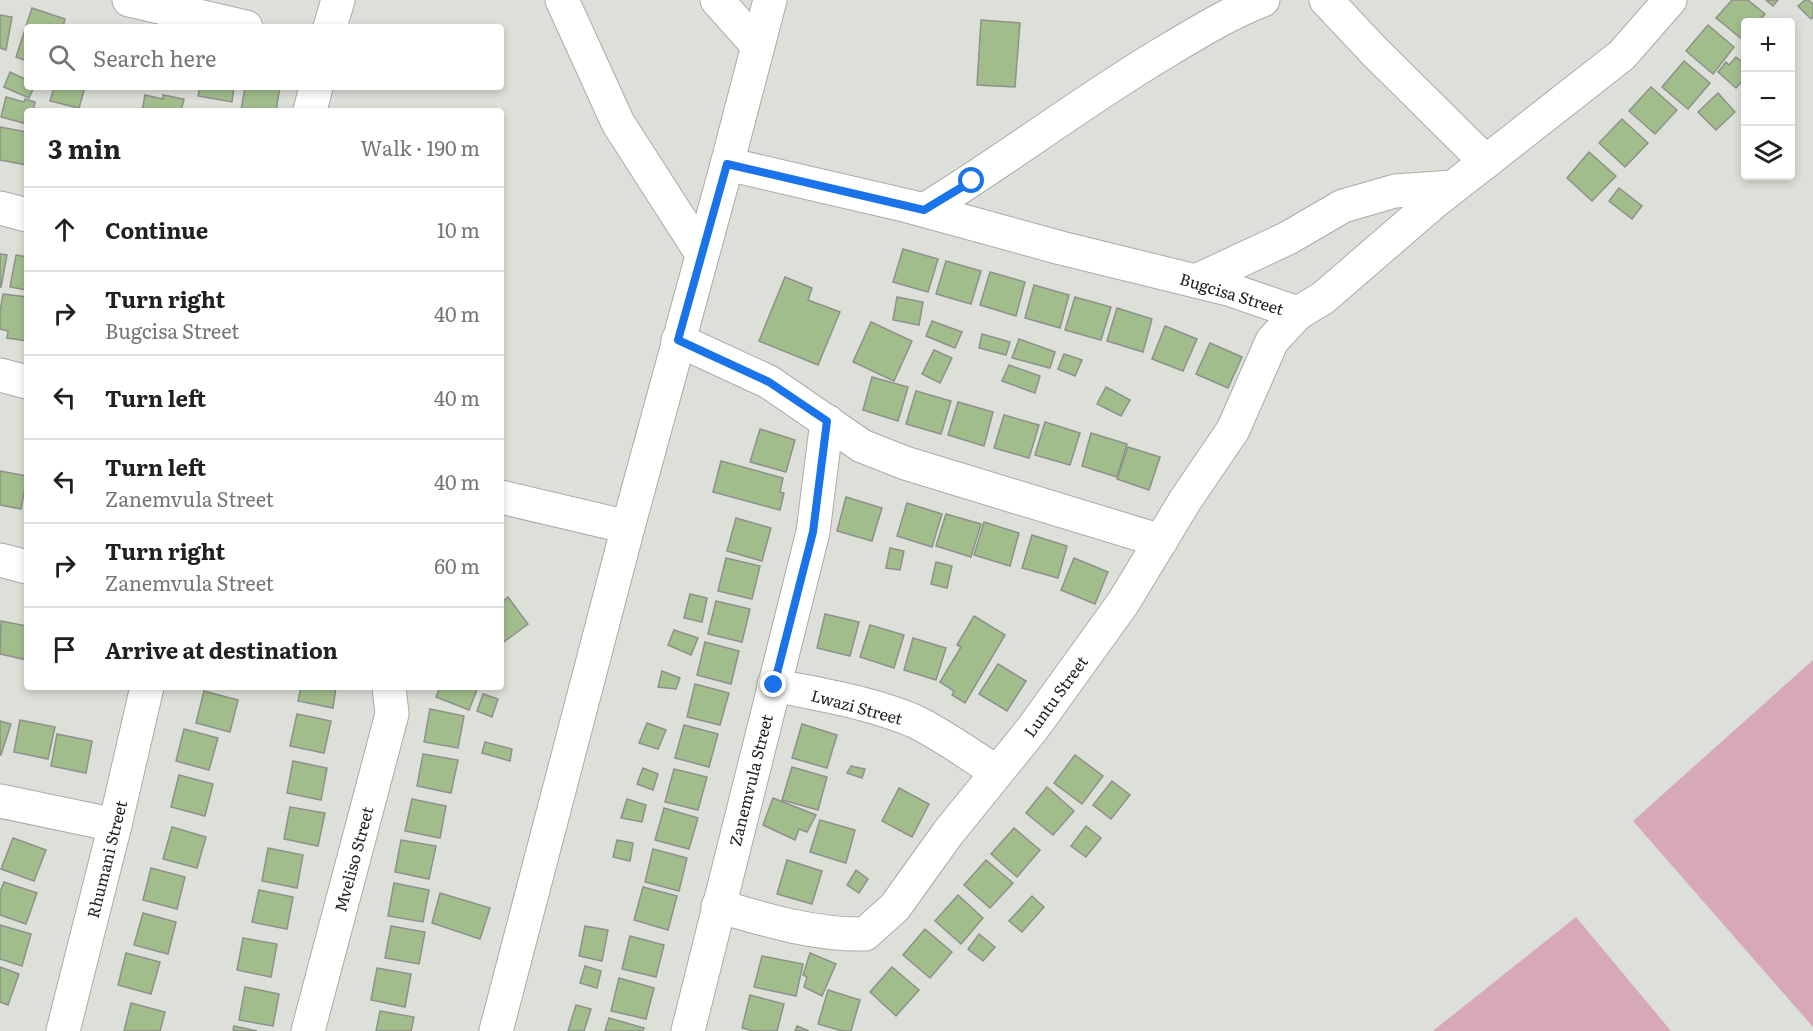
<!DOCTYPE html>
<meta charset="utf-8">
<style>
:root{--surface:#fff;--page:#f2f2f2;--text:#202124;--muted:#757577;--line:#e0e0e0}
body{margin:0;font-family:Literata,serif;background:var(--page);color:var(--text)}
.controls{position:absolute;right:18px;top:18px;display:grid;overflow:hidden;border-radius:6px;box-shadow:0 3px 9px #0003}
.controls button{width:54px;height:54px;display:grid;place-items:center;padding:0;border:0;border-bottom:2px solid var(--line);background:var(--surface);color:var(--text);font:30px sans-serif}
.stop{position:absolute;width:18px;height:18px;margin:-14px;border:4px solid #1a73e8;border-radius:50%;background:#fff}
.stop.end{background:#1a73e8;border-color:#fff;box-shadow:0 2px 6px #0008}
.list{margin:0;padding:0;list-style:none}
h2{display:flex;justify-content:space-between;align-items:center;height:78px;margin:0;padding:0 24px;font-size:26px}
h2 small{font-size:20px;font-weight:400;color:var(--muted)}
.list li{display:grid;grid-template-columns:39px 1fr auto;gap:18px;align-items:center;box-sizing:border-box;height:84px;padding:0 24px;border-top:2px solid var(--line)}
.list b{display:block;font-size:22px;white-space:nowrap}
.list p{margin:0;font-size:20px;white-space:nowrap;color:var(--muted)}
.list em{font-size:20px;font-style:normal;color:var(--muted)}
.icon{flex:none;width:33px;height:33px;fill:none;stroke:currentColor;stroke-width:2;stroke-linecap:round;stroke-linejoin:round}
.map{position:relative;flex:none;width:1813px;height:1031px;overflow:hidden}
.search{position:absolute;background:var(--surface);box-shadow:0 3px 9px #0003;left:24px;top:24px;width:480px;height:66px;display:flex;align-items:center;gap:15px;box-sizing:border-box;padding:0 21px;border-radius:6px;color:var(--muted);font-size:22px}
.panel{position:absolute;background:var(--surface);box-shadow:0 3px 9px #0003;left:24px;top:108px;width:480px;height:582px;border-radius:6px}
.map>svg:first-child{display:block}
</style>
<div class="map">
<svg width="1813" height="1031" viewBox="0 0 1813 1031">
<rect width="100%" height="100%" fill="#dce0d8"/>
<g fill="#d7a8b7">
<path d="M1813 660V1027L1633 821Z"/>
<path d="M1576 917 1671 1031H1433L1434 1030Z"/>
</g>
<g fill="#a2bd8c" stroke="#8d918a" stroke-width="1.5">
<path d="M1732 0H1748L1765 14 1758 22H1746V37L1743 40 1716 18Z"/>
<path d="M1766 0H1778L1773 6Z"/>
<path d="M1805 0H1808L1813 4V17L1811 19 1798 6Z"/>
<path d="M32 8 65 19 63 27H27V61L16 57Z"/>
<path d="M0 15 12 17 6 50 0 48Z"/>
<path d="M981 20 1020 23 1015 87 977 85Z"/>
<path d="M1708 25 1734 47 1713 74 1686 51Z"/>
<path d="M1736 57 1746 65V77L1736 88 1718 72 1726 62 1729 65Z"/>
<path d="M1684 61 1710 83 1688 109 1662 87Z"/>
<path d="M10 72 27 80V87H34L29 98 4 87Z"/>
<path d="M54 87H85L79 108 50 101Z"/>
<path d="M200 87H234L232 102 198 96Z"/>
<path d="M245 87H280L276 111 241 110Z"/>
<path d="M1651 87 1677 110 1655 134 1629 111Z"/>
<path d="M1718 93 1735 112 1716 130 1698 112Z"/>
<path d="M145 95 163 99V95L184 99 181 111H142Z"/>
<path d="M6 97 24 102 25 99 35 102 33 111H27V124L1 117Z"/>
<path d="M1622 119 1648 143 1625 167 1599 143Z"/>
<path d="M0 127 27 132V165L0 160Z"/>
<path d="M1589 152 1616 176 1592 201 1567 178Z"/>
<path d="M1619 188 1642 206 1632 219 1609 201Z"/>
<path d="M903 249 938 259 928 292 893 282Z"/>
<path d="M0 254 7 255 1 287H0Z"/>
<path d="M16 255 27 257V290L10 287Z"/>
<path d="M946 261 981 271 971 304 936 294Z"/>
<path d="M990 272 1025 282 1016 316 980 305Z"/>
<path d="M785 277 812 288 808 300 840 312 818 365 759 341Z"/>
<path d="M1034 285 1069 295 1060 328 1025 318Z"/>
<path d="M3 294 27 297V341L7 338 8 331 0 329V311Z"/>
<path d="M897 297 923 302 919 325 893 320Z"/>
<path d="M1075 297 1111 307 1101 340 1065 330Z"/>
<path d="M1117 308 1152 319 1143 352 1107 341Z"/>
<path d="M932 321 962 332 955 348 926 336Z"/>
<path d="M871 322 912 341 894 381 853 362Z"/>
<path d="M1165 326 1197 339 1183 371 1152 359Z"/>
<path d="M982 334 1010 342 1006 355 979 348Z"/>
<path d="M1019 339 1055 352 1050 368 1012 358Z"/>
<path d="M1210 343 1242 357 1228 388 1196 374Z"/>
<path d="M934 350 952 358 940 383 922 374Z"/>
<path d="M1064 354 1082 360 1075 376 1058 369Z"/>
<path d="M1009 365 1040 376 1035 393 1002 381Z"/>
<path d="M872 377 908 387 898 421 863 410Z"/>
<path d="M1106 387 1130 400 1121 416 1097 404Z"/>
<path d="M916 391 951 401 941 434 906 424Z"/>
<path d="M958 402 993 412 984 446 948 435Z"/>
<path d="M1004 415 1039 425 1029 458 994 448Z"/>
<path d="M1045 422 1080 433 1070 465 1035 455Z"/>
<path d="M760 429 795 440 786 472 750 462Z"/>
<path d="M1091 433 1127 444 1117 477 1082 466Z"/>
<path d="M1128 447 1160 457 1149 490 1117 479Z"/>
<path d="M721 461 783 478 780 492 784 493 780 510 713 492Z"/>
<path d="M0 471 27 476 21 509 0 505Z"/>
<path d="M846 497 882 508 872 541 837 531Z"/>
<path d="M907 503 942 514 932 547 897 536Z"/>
<path d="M946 514 981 524 971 557 936 546Z"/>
<path d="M736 518 771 528 762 561 727 551Z"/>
<path d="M984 522 1019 533 1010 566 974 555Z"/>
<path d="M1032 535 1067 546 1058 578 1022 568Z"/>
<path d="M890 548 904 551 900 570 886 568Z"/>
<path d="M726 558 760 566 752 599 718 591Z"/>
<path d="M1074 558 1108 572 1095 604 1061 590Z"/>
<path d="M936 562 952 566 947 588 931 584Z"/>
<path d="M690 594 707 598 702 622 684 618Z"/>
<path d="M508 597 528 624 501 644V603Z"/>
<path d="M716 601 750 609 742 642 708 634Z"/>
<path d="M825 614 859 622 850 656 817 648Z"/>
<path d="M974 616 1005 635 965 703 952 695 954 691 940 682 961 647 957 645Z"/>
<path d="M1 621 27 626V660L0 654Z"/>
<path d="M870 625 904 635 894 668 860 657Z"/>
<path d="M674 630 698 638 691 655 668 645Z"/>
<path d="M913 638 946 648 936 680 904 670Z"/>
<path d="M705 642 739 651 731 684 697 675Z"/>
<path d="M998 664 1026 681 1007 711 979 694Z"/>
<path d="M662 671 680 678 676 689 658 687Z"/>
<path d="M695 684 729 693 720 725 687 717Z"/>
<path d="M301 687H336L333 708 298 701Z"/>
<path d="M440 687H478L469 710 436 697Z"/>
<path d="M204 691 238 700 230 732 196 723Z"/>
<path d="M483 694 498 699 492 717 477 711Z"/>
<path d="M430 709 464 716 458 748 424 742Z"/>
<path d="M297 714 331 721 324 753 290 746Z"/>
<path d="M20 720 55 727 48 759 14 752Z"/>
<path d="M0 721 11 724 1 755H0Z"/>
<path d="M647 723 666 730 658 749 639 743Z"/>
<path d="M802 724 837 735 827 768 792 758Z"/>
<path d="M684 725 718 734 709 767 675 758Z"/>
<path d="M184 729 218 738 209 770 176 761Z"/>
<path d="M57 734 92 741 86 773 51 766Z"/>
<path d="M485 742 512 749 510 761 482 753Z"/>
<path d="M423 754 458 760 451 793 417 786Z"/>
<path d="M1075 755 1103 776 1082 804 1054 783Z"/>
<path d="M293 761 327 768 321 800 287 793Z"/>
<path d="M851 766 865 769 862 778 847 773Z"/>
<path d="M792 767 827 777 818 810 782 800Z"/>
<path d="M643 768 658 774 653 790 637 784Z"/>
<path d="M674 769 707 777 698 810 665 802Z"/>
<path d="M179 775 213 784 205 816 171 807Z"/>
<path d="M1112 781 1130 795 1111 819 1093 805Z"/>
<path d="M1047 787 1074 811 1053 835 1026 813Z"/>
<path d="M899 788 929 804 912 837 882 821Z"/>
<path d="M773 798 816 815 807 832 799 829 795 840 763 825Z"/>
<path d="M412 799 446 806 440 838 405 831Z"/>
<path d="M627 799 646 805 642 822 621 818Z"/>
<path d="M290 807 325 813 318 846 284 839Z"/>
<path d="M664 808 698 818 689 849 655 840Z"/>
<path d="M820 820 855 830 846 863 810 852Z"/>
<path d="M1086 826 1101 838 1086 857 1071 846Z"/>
<path d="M172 827 206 837 197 868 163 859Z"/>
<path d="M1014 828 1040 850 1017 877 991 854Z"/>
<path d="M13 838 46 850 34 881 1 869Z"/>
<path d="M401 840 436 846 429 879 395 872Z"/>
<path d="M617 840 633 843 630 861 613 857Z"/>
<path d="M268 848 303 855 297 888 262 881Z"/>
<path d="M653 849 687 858 679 891 645 882Z"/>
<path d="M787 860 822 871 812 904 777 894Z"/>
<path d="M986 860 1013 883 990 908 964 885Z"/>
<path d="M151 868 185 877 177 909 143 900Z"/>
<path d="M856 870 868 879 859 893 847 885Z"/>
<path d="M4 882 37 893 26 924 0 915V892Z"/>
<path d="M394 883 429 890 423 922 388 916Z"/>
<path d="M643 887 677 896 668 930 634 920Z"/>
<path d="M259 890 293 897 287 929 252 922Z"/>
<path d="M440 893 490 908 480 939 432 923Z"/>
<path d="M958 895 983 918 961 944 935 921Z"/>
<path d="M1032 896 1044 907 1022 932 1009 921Z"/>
<path d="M143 913 176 922 168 954 134 945Z"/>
<path d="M0 925 31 934 22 966 0 959Z"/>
<path d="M391 926 425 932 419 964 385 958Z"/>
<path d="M585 926 608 930 602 961 579 956Z"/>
<path d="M925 929 952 952 930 978 903 955Z"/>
<path d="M979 934 995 947 983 961 968 949Z"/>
<path d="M630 936 664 945 656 977 622 969Z"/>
<path d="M243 938 277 944 271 977 237 970Z"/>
<path d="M126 953 160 962 151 994 118 985Z"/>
<path d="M810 953 836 964 822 996 804 987 807 977 803 975Z"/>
<path d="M762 956 803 964 796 996 754 987Z"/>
<path d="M585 966 601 971 597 988 580 983Z"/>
<path d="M0 967 19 974 8 1005 0 1002Z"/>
<path d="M892 967 919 990 896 1016 870 992Z"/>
<path d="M377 968 411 974 405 1007 371 1000Z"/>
<path d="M619 978 654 988 646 1019 611 1011Z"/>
<path d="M245 987 279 994 273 1026 239 1020Z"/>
<path d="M828 990 860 1000 851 1031H842L818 1024Z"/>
<path d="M750 995 784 1004 777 1031H753L742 1028Z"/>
<path d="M131 1003 165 1012 160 1031H124Z"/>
<path d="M576 1005 591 1009 584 1031H568Z"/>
<path d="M380 1011 414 1017 411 1031H376Z"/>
<path d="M609 1018 644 1028 643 1031H605Z"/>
<path d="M234 1026 257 1031H233Z"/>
<path d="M797 1026 809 1031H795Z"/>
</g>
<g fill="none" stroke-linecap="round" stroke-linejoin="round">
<g stroke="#a8ada5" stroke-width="35">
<g id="street">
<path d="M129 0 246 27"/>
<path d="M562 0 618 123 702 254"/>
<path d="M717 0 758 46"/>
<path d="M1326 0 1374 51 1486 162"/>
<path d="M330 27 338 0"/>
<path d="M310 111 316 87"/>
<path d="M727 164 908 206 1061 248 1228 289 1298 313"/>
<path d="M0 208 27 215"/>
<path d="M924 210C1008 159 1085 99 1170 49 1200 31 1230 13 1263 0"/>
<path d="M1196 281 1288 238 1343 206 1395 191 1453 187"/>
<path d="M678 340 769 382 862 446 905 463 1161 541"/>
<path d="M0 375 27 382"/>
<path d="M501 497 628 527"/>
<path d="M0 560 27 567"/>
<path d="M774 685C820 695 870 702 914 721 943 735 970 755 997 772"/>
<path d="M0 801 115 825"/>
<path d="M718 906C766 920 814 935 865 934L895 907 948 833 1033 728 1123 603 1186 499 1233 430 1272 341 1298 313 1323 298 1433 203 1622 55 1670 0"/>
<path d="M63 1031 115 825 147 687"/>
<path d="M308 1031 392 714 389 687"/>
<path d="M496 1031 628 527 725 172 770 0"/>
<path d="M688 1031 813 532 827 421"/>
</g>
</g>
<use href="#street" stroke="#fff" stroke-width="33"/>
</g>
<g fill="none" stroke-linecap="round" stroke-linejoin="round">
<path stroke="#1a73e8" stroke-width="8" d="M774 685 813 532 827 421 769 382 678 340 727 164 924 210 972 181"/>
</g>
<g text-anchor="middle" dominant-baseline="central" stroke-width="4.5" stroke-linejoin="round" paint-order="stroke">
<g font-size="16" fill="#212320" stroke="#fff">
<text transform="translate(1232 293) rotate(17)">Bugcisa Street</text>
<text transform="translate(1055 696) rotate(-54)">Luntu Street</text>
<text transform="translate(857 706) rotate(15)">Lwazi Street</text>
<text transform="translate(750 780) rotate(-76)">Zanemvula Street</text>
<text transform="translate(106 859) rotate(-76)">Rhumani Street</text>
<text transform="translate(353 859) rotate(-75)">Mveliso Street</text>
</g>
</g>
</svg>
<div class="controls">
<button>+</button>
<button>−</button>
<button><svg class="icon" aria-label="layers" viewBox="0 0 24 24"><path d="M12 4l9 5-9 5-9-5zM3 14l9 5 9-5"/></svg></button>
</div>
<div class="stop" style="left:972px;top:181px"></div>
<div class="stop end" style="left:774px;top:685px"></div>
<div class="search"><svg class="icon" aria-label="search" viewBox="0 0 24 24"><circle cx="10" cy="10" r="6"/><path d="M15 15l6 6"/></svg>Search here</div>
<section class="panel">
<h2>3 min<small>Walk · 190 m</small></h2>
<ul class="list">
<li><svg class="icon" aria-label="ahead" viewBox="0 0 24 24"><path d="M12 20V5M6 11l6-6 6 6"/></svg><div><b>Continue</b></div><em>10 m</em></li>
<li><svg class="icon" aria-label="right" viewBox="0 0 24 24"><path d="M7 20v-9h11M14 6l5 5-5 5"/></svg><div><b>Turn right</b><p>Bugcisa Street</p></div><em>40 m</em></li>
<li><svg class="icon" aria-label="left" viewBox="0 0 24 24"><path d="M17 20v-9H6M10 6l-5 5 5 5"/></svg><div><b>Turn left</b></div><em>40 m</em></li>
<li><svg class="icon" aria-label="left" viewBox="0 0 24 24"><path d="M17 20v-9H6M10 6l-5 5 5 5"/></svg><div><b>Turn left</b><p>Zanemvula Street</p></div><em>40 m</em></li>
<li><svg class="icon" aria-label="right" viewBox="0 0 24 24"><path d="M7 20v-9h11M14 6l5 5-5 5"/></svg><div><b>Turn right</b><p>Zanemvula Street</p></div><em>60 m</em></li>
<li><svg class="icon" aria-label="arrive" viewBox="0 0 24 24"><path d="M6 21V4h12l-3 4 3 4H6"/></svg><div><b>Arrive at destination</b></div></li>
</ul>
</section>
</div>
